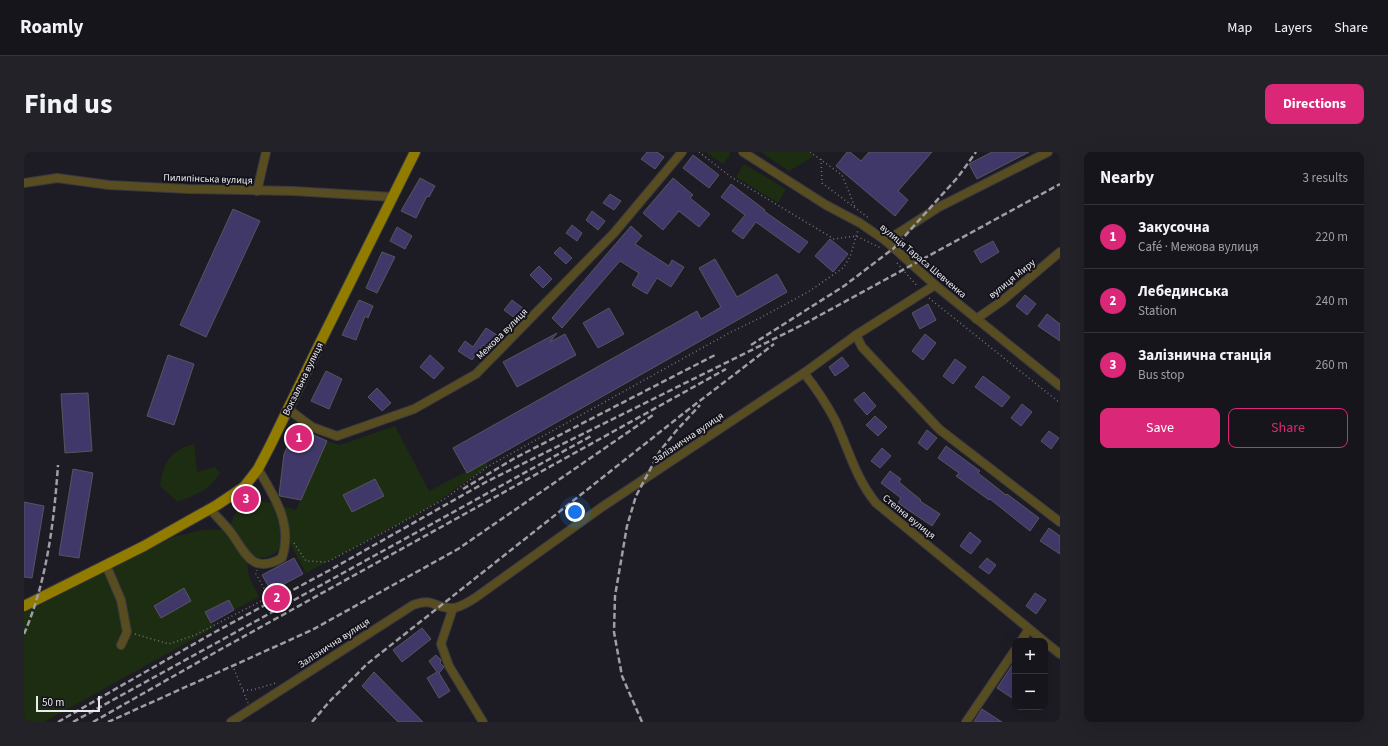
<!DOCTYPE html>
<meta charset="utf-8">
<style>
:root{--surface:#16151b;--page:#232228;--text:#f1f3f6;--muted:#9e9fa3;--line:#35343a;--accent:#db2777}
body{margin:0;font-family:"Source Sans 3",sans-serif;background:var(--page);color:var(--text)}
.controls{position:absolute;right:12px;bottom:12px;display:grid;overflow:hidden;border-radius:8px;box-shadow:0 4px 16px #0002}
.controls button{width:36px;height:36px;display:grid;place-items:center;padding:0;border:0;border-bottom:1px solid var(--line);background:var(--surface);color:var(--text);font:20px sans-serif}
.scale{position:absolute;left:12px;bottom:10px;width:64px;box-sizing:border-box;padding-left:4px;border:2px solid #eaeaef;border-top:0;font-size:11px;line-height:14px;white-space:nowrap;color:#eaeaef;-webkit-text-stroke:3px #14131b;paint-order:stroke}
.you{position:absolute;left:551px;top:360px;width:14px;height:14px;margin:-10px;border:3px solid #fff;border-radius:50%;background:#1a73e8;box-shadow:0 0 0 6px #1a73e833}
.badge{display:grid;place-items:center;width:26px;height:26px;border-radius:50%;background:var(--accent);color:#fff;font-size:13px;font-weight:700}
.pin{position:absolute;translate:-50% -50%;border:2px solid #fff;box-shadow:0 1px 4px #0006}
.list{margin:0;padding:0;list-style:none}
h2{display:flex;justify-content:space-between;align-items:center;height:52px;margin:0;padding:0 16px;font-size:17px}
h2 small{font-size:13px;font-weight:400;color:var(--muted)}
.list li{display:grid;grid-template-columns:26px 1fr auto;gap:12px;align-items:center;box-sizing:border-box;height:64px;padding:0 16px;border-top:1px solid var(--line)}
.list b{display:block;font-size:15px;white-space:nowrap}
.list p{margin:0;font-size:13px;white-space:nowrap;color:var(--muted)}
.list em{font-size:13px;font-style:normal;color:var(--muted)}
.actions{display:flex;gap:8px;padding:12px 16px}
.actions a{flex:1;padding:9px 0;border:1px solid var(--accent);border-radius:8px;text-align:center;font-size:14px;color:var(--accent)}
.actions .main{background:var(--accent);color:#fff}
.map{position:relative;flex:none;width:1036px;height:570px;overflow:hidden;border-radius:8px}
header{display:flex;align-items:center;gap:24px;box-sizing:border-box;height:56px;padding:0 20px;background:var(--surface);border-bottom:1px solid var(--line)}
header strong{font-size:19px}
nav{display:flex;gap:22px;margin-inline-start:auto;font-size:14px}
.intro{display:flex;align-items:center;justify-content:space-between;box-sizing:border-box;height:96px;padding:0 24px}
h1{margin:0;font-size:28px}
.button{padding:10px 18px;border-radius:8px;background:var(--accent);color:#fff;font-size:14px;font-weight:700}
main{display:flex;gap:24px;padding:0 24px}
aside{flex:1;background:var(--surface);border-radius:8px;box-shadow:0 4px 16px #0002}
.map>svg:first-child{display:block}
</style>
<header>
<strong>Roamly</strong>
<nav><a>Map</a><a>Layers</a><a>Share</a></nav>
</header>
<div class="intro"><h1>Find us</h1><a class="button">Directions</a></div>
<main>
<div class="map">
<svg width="1036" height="570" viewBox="0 0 1036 570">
<rect width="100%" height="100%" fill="#1d1c24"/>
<g fill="#1d2d11">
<path d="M682 0H705L707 2 699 12Z"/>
<path d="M737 0H784L790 4 765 19Z"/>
<path d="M720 12 762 37 754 51 712 25Z"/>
<path d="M371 274 405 339 463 309V315L404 356 282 421 261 382C254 405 246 408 222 404L225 425 235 445 210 458 205 448 182 460 186 470 191 475 20 570H0V461L150 385 178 378H205C215 338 242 349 272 358L303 289 316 293Z"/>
<path d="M170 292 173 320 190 315 196 320C186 339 172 342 154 350L136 334C140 310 145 299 170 292Z"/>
</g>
<g fill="#41386a" stroke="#56555f">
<path d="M623 0H633L640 5 631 17 617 7Z"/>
<path d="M823 0H826L837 9 845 0H908L874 39 884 48 871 64 812 14Z"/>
<path d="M968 0H1005L953 27 945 12Z"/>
<path d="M669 3 695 23 685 36 659 16Z"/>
<path d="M396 26 411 34 405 45 403 44 392 66 377 59Z"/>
<path d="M649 26 669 43 666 46 686 62 675 75 655 59 639 78 619 61Z"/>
<path d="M707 32 741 58 740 59 784 90 775 101 732 70 719 87 708 79 721 63 697 45Z"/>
<path d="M586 42 597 49 590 58 579 51Z"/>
<path d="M209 57 236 69 182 185 156 173Z"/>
<path d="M568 59 581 69 574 78 562 68Z"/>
<path d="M548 73 558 81 553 89 542 81Z"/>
<path d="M607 74 618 84 611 92 645 114 648 108 660 115 647 135 633 126 623 142 608 133 615 121 596 109 538 176 528 166Z"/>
<path d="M373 75 388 84 381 97 366 89Z"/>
<path d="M806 87 824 102 809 120 791 104Z"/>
<path d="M969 89 975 100 957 111 950 99Z"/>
<path d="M536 95 548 106 542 112 530 101Z"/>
<path d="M358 100 371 105 353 141 342 136Z"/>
<path d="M691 107 713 145 753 122 763 140 443 321 429 296 673 159 677 167 697 155 675 116Z"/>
<path d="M515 114 528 127 519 136 506 123Z"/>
<path d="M1001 143 1012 152 1003 163 992 154Z"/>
<path d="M335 148 349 154 344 166 341 164 332 188 318 183Z"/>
<path d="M488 148 500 157 492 167 480 158Z"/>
<path d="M904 152 912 168 896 177 888 161Z"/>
<path d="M585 156 600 182 574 196 559 171Z"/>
<path d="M1023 162 1036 172V189L1014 174Z"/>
<path d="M462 176 473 183 464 196 459 193 448 208 434 199 441 189 449 195Z"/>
<path d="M533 181 526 190 541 182 552 203 493 235 479 210Z"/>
<path d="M901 182 912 191 899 208 888 199Z"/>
<path d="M144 203 170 212 150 273 123 264Z"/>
<path d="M406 203 420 216 410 227 396 215Z"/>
<path d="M818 205 825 214 811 224 805 215Z"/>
<path d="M931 207 942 215 929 232 919 224Z"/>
<path d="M302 219 318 227 305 257 287 249Z"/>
<path d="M959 224 986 245 978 255 951 235Z"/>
<path d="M353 236 367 251 358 259 344 245Z"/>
<path d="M840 240 852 254 843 263 830 248Z"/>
<path d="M64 241 68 299 41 301 37 242Z"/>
<path d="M998 252 1008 260 997 274 987 266Z"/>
<path d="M851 264 863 275 854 284 842 273Z"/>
<path d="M272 275 303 289 277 348 256 344 255 343 260 302Z"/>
<path d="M903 278 913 286 903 298 894 291Z"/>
<path d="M1025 279 1035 286 1027 297 1017 289Z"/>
<path d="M922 294 956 319 954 321 982 343 983 342 1015 366 1006 379 966 347 965 348 932 324 935 321 914 306Z"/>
<path d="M858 296 867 304 856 316 847 309Z"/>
<path d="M49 317 69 321 55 406 35 403Z"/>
<path d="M866 319 877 327 875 330 897 348 896 349 916 362 908 374 874 351 877 346 857 331Z"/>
<path d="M351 327 360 344 328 360 319 343Z"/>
<path d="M0 350 20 354 8 426 0 425Z"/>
<path d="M1025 376 1036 384V402L1016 389Z"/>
<path d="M946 380 957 389 947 402 936 394Z"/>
<path d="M270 406 279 422 247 439 238 423Z"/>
<path d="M963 406 972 413 965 422 955 415Z"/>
<path d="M160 436 167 449 137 466 130 454Z"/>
<path d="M1011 441 1022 448 1012 462 1002 454Z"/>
<path d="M205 448 210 458 187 471 181 460Z"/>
<path d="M398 476 407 487 378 510 369 498Z"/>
<path d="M412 503 417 508 416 511 420 515 415 521 426 539 415 546 403 526 413 520 405 509Z"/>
<path d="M991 509V541L988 546 973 536Z"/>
<path d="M350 520 353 523 399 570H374L338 534Z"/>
<path d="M958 557 978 570H950Z"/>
</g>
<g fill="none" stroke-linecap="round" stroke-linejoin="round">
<g stroke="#3a3940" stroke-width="10">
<g id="minor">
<path d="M719 0 802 53 836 71 862 89 911 133 1036 234"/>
<path d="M0 31 33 26 85 33 164 37 269 39 369 45"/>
<path d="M233 39 242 0"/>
<path d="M862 89 915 55 1024 0"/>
<path d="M952 167 978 149 1036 100"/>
<path d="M832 183 838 195 915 277 1036 370"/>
<path d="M780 221C792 236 802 251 811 268 824 296 832 327 852 351L1020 489"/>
<path d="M264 257 288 275 313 284 390 257 452 222 590 81 658 0"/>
<path d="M186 357C192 364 199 371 205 378 221 398 226 424 258 406 269 373 251 345 234 317"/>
<path d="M82 413 97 448 103 480 97 493"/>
<path d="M429 456 417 492 425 514 459 570"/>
<path d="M997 489 1005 477"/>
<path d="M1021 490 1036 502"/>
<path d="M207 570 389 453C411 445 411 457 428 456 436 456 444 450 451 446L578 355 780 221 832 183 911 133"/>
<path d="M942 570 991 498"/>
</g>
</g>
<g stroke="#3a3940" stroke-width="12">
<path id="major" d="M0 454 120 394 193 353 220 335 234 317 246 294 294 195 391 0"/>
</g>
<g stroke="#74747b" stroke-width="1.5" stroke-dasharray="1 3" stroke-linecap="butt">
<path d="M675 0 707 25 810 87 832 84 857 96"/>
<path d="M786 0 818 23 831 55"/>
<path d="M797 7 798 31 846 67"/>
<path d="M873 111 894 135"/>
<path d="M905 146 1036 251"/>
<path d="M270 391 282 409 303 410 366 377 422 346 463 315 707 180 736 166 784 140 819 116 826 105 834 78"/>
<path d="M111 482 145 492 171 483 245 445 232 422 233 418"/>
<path d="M210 517 224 551"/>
<path d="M219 538H228L252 531"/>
</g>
<use href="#minor" stroke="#574d21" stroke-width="8"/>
<use href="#major" stroke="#917c00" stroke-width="10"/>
<g stroke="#9e9ea4" stroke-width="2.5" stroke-dasharray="6 3" stroke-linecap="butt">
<path d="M727 193 820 134 870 96 934 25 952 0"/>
<path d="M439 337 491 306 693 202"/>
<path d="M0 482C23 429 30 370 34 313"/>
<path d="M34 570 191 480 306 418 462 330 780 172 1036 32"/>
<path d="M49 570 569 283"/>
<path d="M69 570 199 496 702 217"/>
<path d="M84 570 288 478 434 397 629 263"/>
<path d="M288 570 305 550 343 512 660 261 750 192"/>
<path d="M618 570 598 524 590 480 591 444 603 374 612 344 636 299 652 279 676 253"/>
</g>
</g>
<g text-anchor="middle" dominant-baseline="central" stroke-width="4" stroke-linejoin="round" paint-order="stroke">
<g font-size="10" fill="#eaeaef" stroke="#14131b">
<text transform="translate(184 27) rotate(2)">Пилипінська вулиця</text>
<text transform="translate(899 109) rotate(40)">вулиця Тараса Шевченка</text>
<text transform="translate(988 127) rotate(-39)">вулиця Миру</text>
<text transform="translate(478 182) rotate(-45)">Межова вулиця</text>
<text transform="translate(279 227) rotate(-64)">Вокзальна вулиця</text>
<text transform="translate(664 286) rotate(-34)">Залізнична вулиця</text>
<text transform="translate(885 365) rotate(39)">Степна вулиця</text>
<text transform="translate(310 491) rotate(-33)">Залізнична вулиця</text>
</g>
</g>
</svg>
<div class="controls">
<button>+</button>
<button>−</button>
</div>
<div class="scale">50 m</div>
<div class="you"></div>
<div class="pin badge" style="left:275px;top:286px">1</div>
<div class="pin badge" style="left:253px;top:446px">2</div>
<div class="pin badge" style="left:222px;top:347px">3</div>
</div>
<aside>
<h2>Nearby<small>3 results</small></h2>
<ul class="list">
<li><span class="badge">1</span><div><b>Закусочна</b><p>Café · Межова вулиця</p></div><em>220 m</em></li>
<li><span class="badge">2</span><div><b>Лебединська</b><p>Station</p></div><em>240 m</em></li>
<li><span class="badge">3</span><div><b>Залізнична станція</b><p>Bus stop</p></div><em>260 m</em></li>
</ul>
<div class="actions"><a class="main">Save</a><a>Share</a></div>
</aside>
</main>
